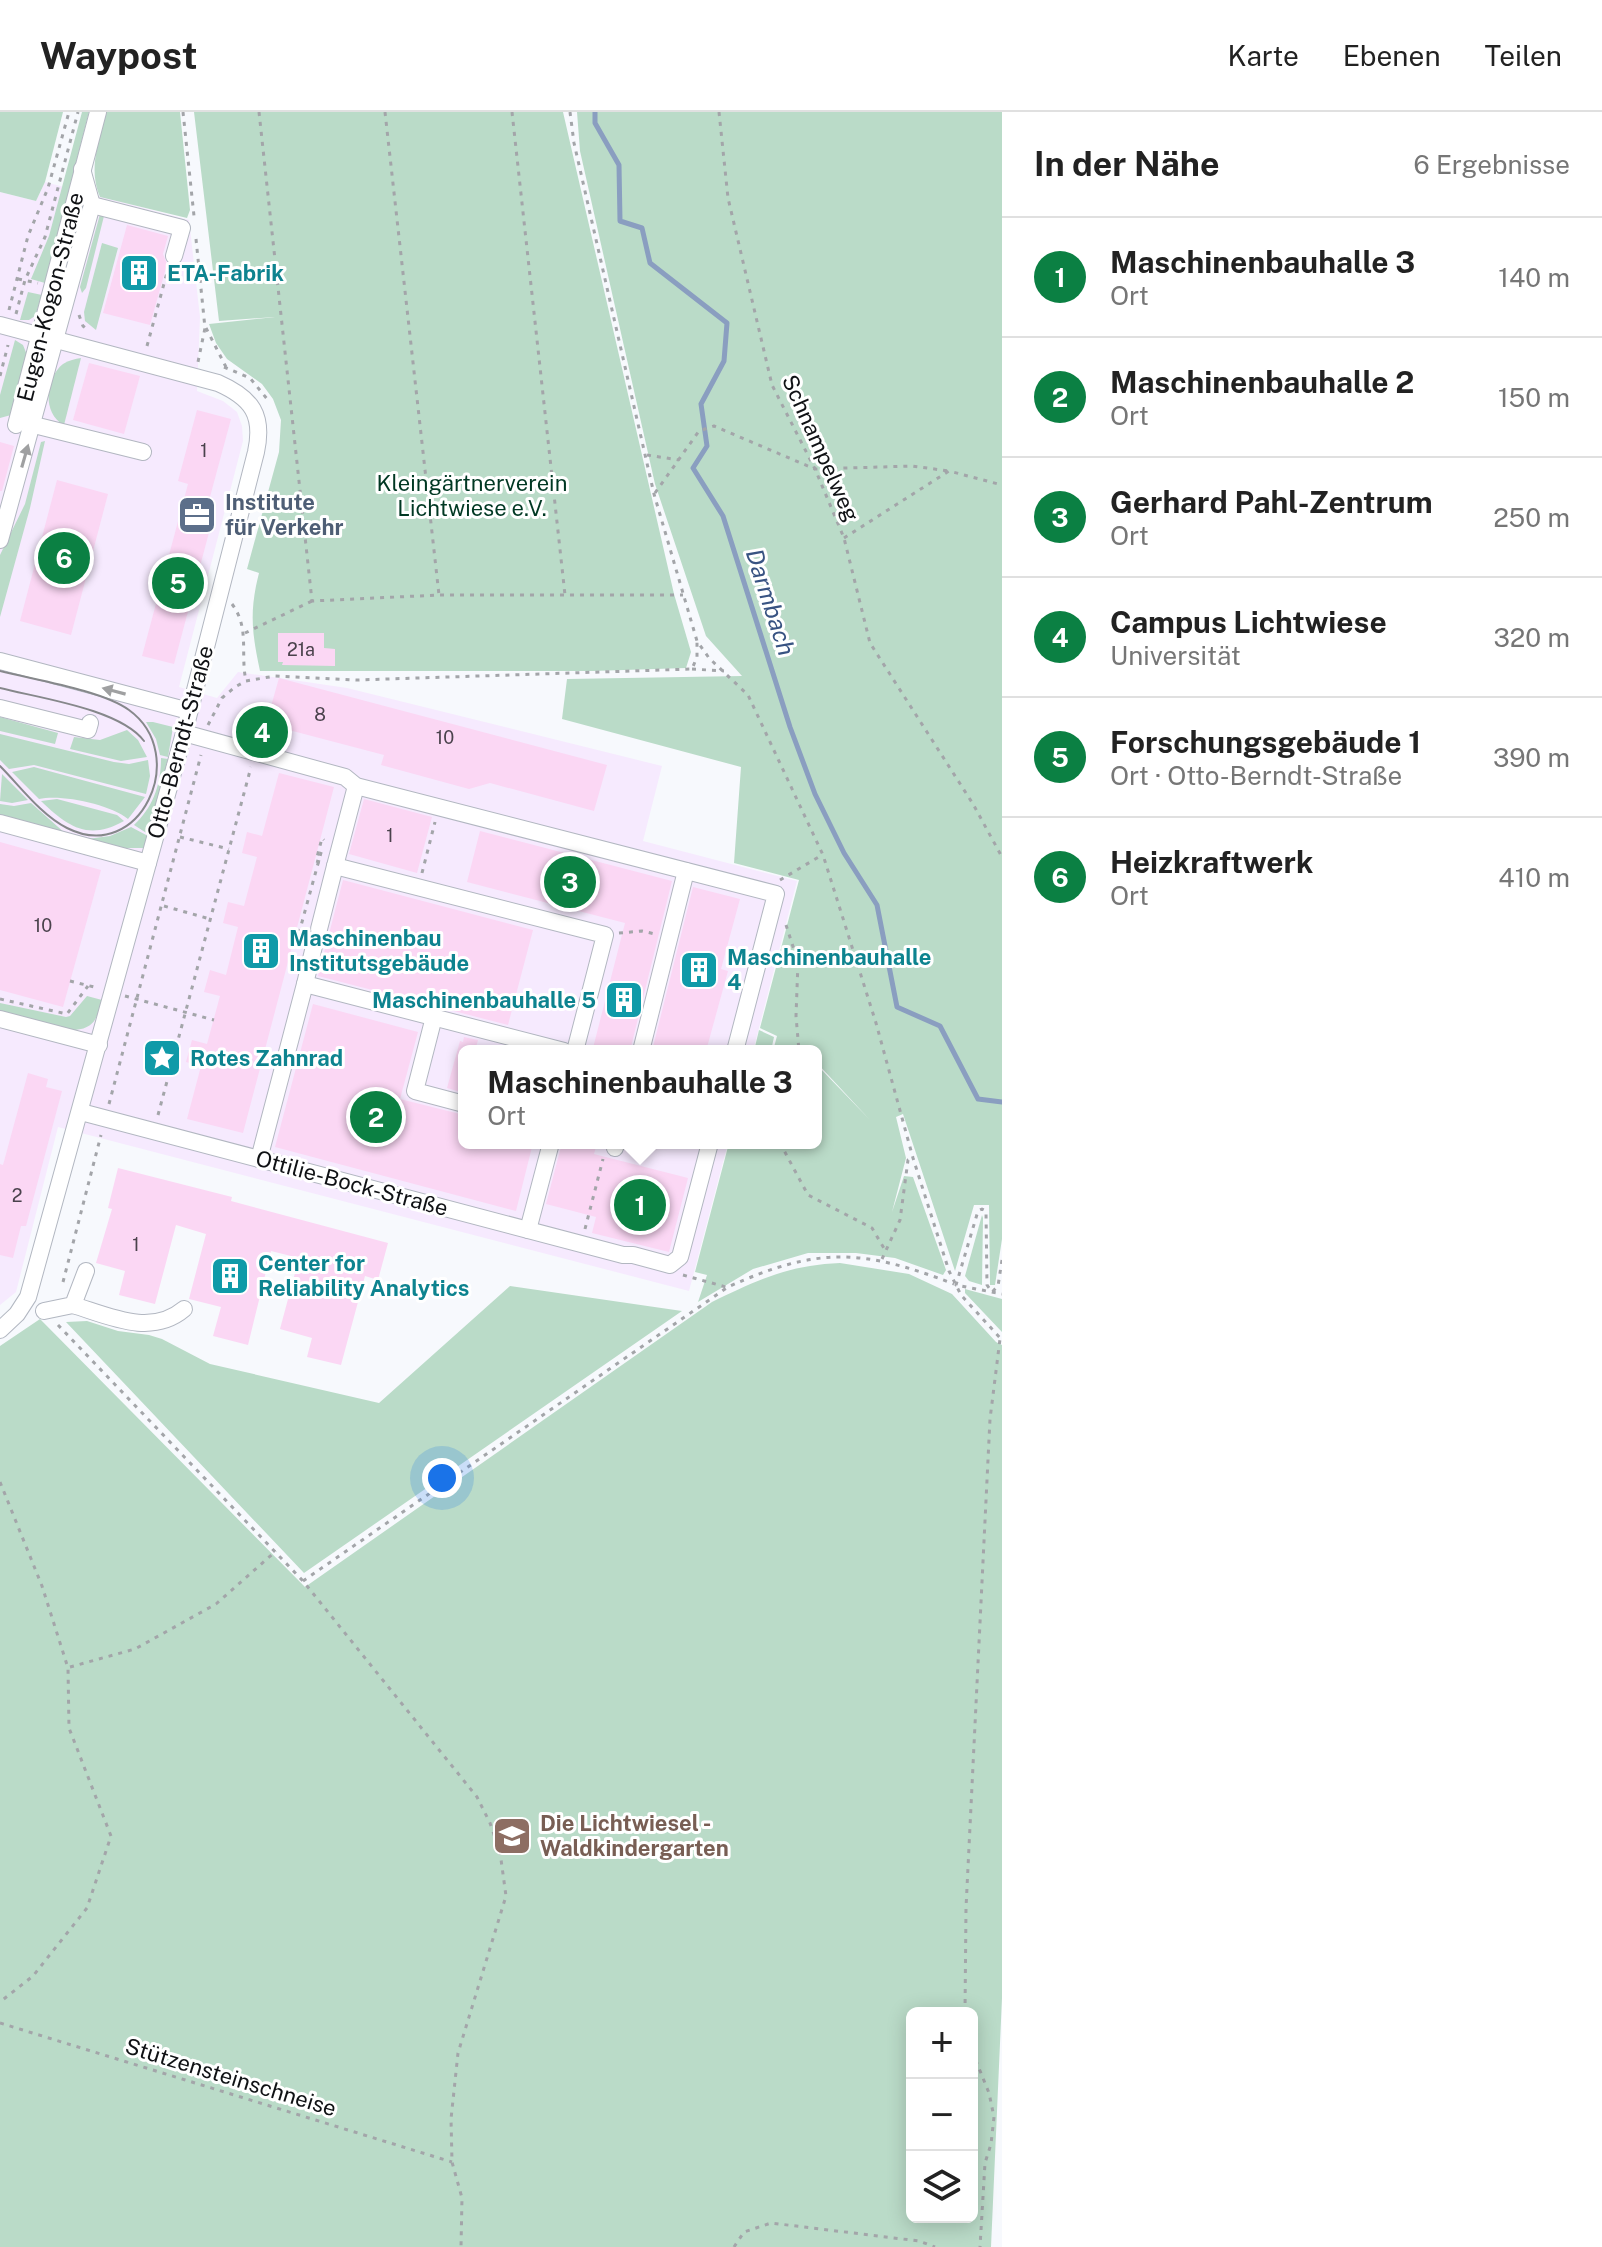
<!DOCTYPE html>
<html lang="de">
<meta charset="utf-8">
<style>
:root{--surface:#fff;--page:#f6f6f6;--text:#222;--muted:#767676;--line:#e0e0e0;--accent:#0b8043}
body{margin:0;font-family:"Public Sans",sans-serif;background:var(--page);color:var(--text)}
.controls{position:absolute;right:24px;bottom:24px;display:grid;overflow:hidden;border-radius:12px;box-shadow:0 4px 20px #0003}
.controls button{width:72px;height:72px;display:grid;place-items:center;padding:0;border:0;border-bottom:2px solid var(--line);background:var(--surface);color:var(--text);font:40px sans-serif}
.you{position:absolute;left:442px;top:1366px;width:28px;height:28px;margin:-20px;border:6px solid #fff;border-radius:50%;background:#1a73e8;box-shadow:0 0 0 12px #1a73e833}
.badge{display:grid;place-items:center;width:52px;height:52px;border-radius:50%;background:var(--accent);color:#fff;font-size:26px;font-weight:700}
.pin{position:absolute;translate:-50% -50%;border:4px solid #fff;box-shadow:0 2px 8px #0006}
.popup{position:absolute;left:458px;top:933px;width:364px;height:104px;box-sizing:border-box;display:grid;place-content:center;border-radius:12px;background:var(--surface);filter:drop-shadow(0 2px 6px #0005);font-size:26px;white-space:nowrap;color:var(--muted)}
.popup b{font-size:30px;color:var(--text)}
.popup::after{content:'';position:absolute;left:50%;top:100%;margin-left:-16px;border:16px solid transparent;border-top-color:var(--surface)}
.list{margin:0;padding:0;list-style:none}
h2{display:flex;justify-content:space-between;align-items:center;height:104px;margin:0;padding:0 32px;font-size:34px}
h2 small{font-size:26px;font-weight:400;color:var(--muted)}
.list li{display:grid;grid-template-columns:52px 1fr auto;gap:24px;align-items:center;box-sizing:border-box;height:120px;padding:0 32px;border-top:2px solid var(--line)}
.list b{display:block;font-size:30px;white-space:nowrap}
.list p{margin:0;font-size:26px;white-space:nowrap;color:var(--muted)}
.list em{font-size:26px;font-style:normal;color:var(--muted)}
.icon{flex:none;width:44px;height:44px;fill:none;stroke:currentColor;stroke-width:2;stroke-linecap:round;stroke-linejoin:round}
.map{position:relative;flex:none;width:1002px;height:2135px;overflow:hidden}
header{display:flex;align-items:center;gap:48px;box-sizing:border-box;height:112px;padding:0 40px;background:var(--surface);border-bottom:2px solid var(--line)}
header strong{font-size:38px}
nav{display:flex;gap:44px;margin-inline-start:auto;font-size:28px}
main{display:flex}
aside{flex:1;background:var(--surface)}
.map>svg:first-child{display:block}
</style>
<header>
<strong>Waypost</strong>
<nav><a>Karte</a><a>Ebenen</a><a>Teilen</a></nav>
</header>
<main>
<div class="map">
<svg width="1002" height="2135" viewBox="0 0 1002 2135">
<rect width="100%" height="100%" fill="#f7f9fd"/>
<path fill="#f6eafe" d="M45 70 189 108 200 205 197 279 223 289 237 300 242 314 243 329 179 575 217 586 238 560 347 576 662 654 643 729 797 769 753 939H464V1031H728L689 1179 58 1015 16 1180 0 1193V80L36 89Z"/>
<g fill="#badbc8" fill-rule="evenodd">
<path d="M0 0H63L45 70 36 89 0 80Z"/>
<path d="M82 0H89L45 171 31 167 49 124Z"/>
<path d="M106 0H180L190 98 187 106 100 85C88 56 99 29 106 0Z"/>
<path d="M194 0H563L674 482 691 540 686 556 593 559H260C252 521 249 500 259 461L247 457 279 340 281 308 273 287 262 272 227 247 216 231 209 212 275 205 219 209Z"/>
<path d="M577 0H1002V1127L995 1173H990L989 1093H974L955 1159 903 1002 896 1005 906 1046 892 1100 904 1064 913 1065 946 1158 943 1163 895 1146 856 1141H808L753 1157 698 1190 707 1163 695 1160 729 1031H816V952L870 1008 816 950V939H773L777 924 760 916 799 768 734 751 741 655 562 607 567 567 742 564 706 524 655 372 580 39Z"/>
<path d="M100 102 104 104 86 176 82 181 80 175Z"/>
<path d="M102 131 118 136 96 218 85 209 84 200Z"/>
<path d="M28 180 42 183 35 204 29 208H20Z"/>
<path d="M15 228 23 233 27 243 11 303 0 306V283Z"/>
<path d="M81 246 64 313C42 302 45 266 63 252 69 248 75 247 81 246Z"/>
<path d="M45 329 30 396 0 505V443L25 392 41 330Z"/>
<path d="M0 605 58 621 55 632 0 619Z"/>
<path d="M153 610 173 615 168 645 160 643 156 627 146 610Z"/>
<path d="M127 618 138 628 147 645 121 649 70 637 74 625 100 628Z"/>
<path d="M0 622 114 650 129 652 148 648 150 664 146 682 34 653 9 657 0 648Z"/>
<path d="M161 646 168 647 148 722 134 713C153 695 161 673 161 646Z"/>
<path d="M34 655 145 685 128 707C110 692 61 682 39 687L12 660Z"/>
<path d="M2 662 28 688 12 691 0 689Z"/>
<path d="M57 687 117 703 124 709C88 729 68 715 41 689Z"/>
<path d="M31 691 66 722 0 704V692L14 694Z"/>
<path d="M131 715 148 724 145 736H122L87 727 110 724Z"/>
<path d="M87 884 102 888C97 906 95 916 75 918L0 899V891L66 905 70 904Z"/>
<path d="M759 918 774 925 771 939H754Z"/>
<path d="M982 1103 983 1106 982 1173 969 1169 965 1164Z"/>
<path d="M840 1151 909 1162 952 1182 996 1230 1002 1233V1886L991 2135H0V1234L40 1207 305 1475 712 1190C757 1168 789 1153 840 1151ZM912 1901H972V2105H912Z"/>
<path d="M510 1174 682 1199 304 1461 66 1210 87 1209 118 1219 149 1223 162 1227 210 1252 379 1291Z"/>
<path d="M965 1177 1002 1187V1220L965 1181Z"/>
</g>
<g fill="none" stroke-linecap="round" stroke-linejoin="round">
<path stroke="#8a9ec0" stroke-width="5" d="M595 0V11L619 53 620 109 642 116 650 151 727 211 724 249 701 292 707 334 693 356 723 404 790 615 815 682 844 741 877 793 897 895 940 914 978 987 1002 990"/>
</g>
<g fill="#fbd7f4">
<path d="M127 113 168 124 163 142 167 152 150 213 103 201Z"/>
<path d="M89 251 140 264 124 322 73 308Z"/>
<path d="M197 298 231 307 207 396 215 398 174 552 142 544 188 372 178 369Z"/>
<path d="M0 330 14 334 2 379H0Z"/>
<path d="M57 368 108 382 71 523 20 509Z"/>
<path d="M278 521H324V536L335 537V554L282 553 283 550H278Z"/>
<path d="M279 566 607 653 594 699 490 671 469 677 381 653 384 643 266 612Z"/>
<path d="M279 661 334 675 243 1021 187 1007 201 954 186 950 192 928 207 932 220 884 204 880 210 858 226 863 238 815 223 811 228 790 244 794 257 745 242 741 247 720 262 724Z"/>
<path d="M364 687 432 705 417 761 349 742Z"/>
<path d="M480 719 672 769 630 939H606L593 936 625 811 467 770Z"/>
<path d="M0 730 101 758 63 895 0 878Z"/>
<path d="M343 768 533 818 508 913 318 864Z"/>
<path d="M693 775 740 787 721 857 728 859 706 939H652Z"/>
<path d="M313 892 418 920 400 987 464 1003V1031H533L516 1099 275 1035Z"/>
<path d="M464 925 478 928 475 939H464V981L447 976 460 929 463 930Z"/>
<path d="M28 961 48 967 46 975 62 979 26 1114H21L13 1146 0 1143V1052L3 1053Z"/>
<path d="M562 1031H597L594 1042 688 1066 669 1140 592 1121 596 1105 546 1092Z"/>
<path d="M118 1056 232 1085 231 1089 388 1131 378 1168 365 1164 341 1253 307 1245 312 1226 280 1217 299 1146 271 1139 248 1233 213 1224 221 1195 189 1187 206 1122 176 1113 155 1192 119 1183 125 1159 96 1151 112 1097 108 1096Z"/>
</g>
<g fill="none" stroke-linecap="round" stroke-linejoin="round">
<g stroke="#b2b7c1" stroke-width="18">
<g id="minor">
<path d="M92 93 182 116 174 144"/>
<path d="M0 213 218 271C252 286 264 303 256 340L184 621 28 1185 17 1202 0 1218"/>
<path d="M16 313 98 0"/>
<path d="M34 313 143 340"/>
<path d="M0 428 92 93 82 57"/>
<path d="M0 549 189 599"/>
<path d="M0 596 88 618 90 611"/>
<path d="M184 621 345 665 356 674 776 782 735 939"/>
<path d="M356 674 335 754 605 823 575 939"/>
<path d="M0 711 148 751"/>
<path d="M319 817 335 754"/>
<path d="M305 872 316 826"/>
<path d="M434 905 415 979 464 992"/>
<path d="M0 907 99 933"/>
<path d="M641 939 686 759"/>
<path d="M81 1000 623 1143H633L670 1153 680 1145 710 1031"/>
<path d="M615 1036 616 1031"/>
<path d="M259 1047 305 872 564 939"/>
<path d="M528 1118 551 1031"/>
<path d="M73 1193C109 1204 151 1225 184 1197"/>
<path d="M44 1199 73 1193 86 1159"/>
</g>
</g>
<g stroke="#a3a5a9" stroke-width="3" stroke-dasharray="4 6" stroke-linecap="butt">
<path d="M183 0 194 104"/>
<path d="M259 0 312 489 439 483H683"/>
<path d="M385 0 439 483"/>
<path d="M512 0 565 483"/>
<path d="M570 0 574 31 654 382 697 529 709 546 748 583 823 743 876 911 913 1046 949 1159 961 1183 1002 1228"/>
<path d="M719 0 728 86 772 273 815 357 844 426 870 531 973 692 1002 745"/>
<path d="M196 127 205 216 198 250"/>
<path d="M18 167 38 171"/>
<path d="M9 198 28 124 48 76 69 0"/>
<path d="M16 202 25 168 45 125 78 0"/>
<path d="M79 203 83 214 89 219"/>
<path d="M206 216 226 255"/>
<path d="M147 234 168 157"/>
<path d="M224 255 250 266 268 288"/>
<path d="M0 264 8 233"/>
<path d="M647 343 679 348"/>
<path d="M655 381 699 319 714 314 815 357 912 354 949 359"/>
<path d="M844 426 949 359 1002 373"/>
<path d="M232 492C250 516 240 541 246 569"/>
<path d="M245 521 312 489"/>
<path d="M692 557 724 559"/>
<path d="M208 613 222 586 235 575 246 569 275 564 357 568 692 557 697 545V529"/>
<path d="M180 725 229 737"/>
<path d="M320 750 316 749 322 726 324 728"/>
<path d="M422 761 435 710"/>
<path d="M780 768 822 743"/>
<path d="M164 794 210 807"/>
<path d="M786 813 798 850 796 904 799 939"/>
<path d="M619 821 642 819 655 822"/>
<path d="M70 869 98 876"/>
<path d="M125 884 214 908"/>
<path d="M0 887 67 902 88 874"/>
<path d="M109 992 201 643"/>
<path d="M158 1003 251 655"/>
<path d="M780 1031 808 1083 872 1116 885 1138"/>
<path d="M585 1117 603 1047"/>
<path d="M882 1147 900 1108 908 1048 913 1046"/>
<path d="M1002 1148 998 1174 992 1180 987 1173 986 1099 982 1097 978 1099 956 1173 1002 1182"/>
<path d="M683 1163 726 1175"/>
<path d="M63 1170 101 1023"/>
<path d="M58 1213 303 1469 477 1685 490 1711 500 1740 506 1784 458 1941 451 2007 452 2050 462 2086 461 2135"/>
<path d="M0 1370 42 1474 68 1556 69 1616 111 1724 87 1796 33 1864 0 1890"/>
<path d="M303 1469 728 1175C818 1134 863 1137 954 1172"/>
<path d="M70 1555 135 1537 216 1492 276 1439"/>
<path d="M965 1901 966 1796 990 1307 1000 1227"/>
<path d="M0 1911 452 2050"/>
<path d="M972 1939 989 1981 994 2005 991 2032 985 2051 980 2135"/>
<path d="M734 2135 744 2120 771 2111 919 2129 935 2135"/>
</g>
<use href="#minor" stroke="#fff" stroke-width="16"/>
<g stroke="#86888b" stroke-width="2">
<path d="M0 559C35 568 101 578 129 598 191 643 140 753 67 716 41 703 20 674 0 654"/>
<path d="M0 576C39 586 120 597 144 629"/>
</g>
<path stroke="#a3a5a9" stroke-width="3" stroke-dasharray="4 6" stroke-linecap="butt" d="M299 821 322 737"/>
</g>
<defs><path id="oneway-solid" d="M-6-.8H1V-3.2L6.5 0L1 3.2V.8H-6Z" transform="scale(2)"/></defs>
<g fill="#9fa0a1">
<use href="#oneway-solid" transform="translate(25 344) rotate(-74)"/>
<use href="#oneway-solid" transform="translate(114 579) rotate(-165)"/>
</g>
<defs>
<g id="building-square" transform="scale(2)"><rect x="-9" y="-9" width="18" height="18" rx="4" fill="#0f9aa8" stroke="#fff"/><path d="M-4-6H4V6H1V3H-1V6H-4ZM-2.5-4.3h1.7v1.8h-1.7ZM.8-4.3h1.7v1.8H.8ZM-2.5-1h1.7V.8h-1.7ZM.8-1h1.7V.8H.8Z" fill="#fff"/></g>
<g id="office-square" transform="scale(2)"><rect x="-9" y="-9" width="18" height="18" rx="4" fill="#5c6f8a" stroke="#fff"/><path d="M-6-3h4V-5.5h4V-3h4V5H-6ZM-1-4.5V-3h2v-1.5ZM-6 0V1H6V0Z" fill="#fff"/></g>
<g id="sight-square" transform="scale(2)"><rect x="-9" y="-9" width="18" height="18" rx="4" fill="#0f9aa8" stroke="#fff"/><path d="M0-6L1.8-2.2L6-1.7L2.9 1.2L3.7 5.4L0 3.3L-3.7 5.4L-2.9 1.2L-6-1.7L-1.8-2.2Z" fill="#fff"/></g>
<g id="school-square" transform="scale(2)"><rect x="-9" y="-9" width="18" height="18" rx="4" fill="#8d6e63" stroke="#fff"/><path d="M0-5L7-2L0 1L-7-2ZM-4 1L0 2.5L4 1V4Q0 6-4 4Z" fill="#fff"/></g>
</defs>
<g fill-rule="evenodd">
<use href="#building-square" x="139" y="161"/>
<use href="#office-square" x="197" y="403"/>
<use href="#building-square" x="261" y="839"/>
<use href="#building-square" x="699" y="858"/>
<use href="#building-square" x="624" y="888"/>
<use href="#sight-square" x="162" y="946"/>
<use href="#building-square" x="230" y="1164"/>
<use href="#school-square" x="512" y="1724"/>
</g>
<g text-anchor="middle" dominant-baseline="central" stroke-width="6" stroke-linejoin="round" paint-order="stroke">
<g font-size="18" fill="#4a424c">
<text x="204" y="338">1</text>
<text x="301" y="537">21a</text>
<text x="320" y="602">8</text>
<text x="445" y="625">10</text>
<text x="390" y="723">1</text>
<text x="43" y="813">10</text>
<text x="17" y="1083">2</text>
<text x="136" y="1132">1</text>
</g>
<g font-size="22" font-weight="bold" fill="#0d838f" stroke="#fff" text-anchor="start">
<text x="167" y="161">ETA-Fabrik</text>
<text x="289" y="826">Maschinenbau<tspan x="289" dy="25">Institutsgebäude</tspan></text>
<text x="727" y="845">Maschinenbauhalle<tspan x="727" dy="25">4</tspan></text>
<text x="596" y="888" text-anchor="end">Maschinenbauhalle 5</text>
<text x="190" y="946">Rotes Zahnrad</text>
<text x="258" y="1151">Center for<tspan x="258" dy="25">Reliability Analytics</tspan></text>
</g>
<g font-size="22" fill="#0f1114" stroke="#fff">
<text transform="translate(50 185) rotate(-76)">Eugen-Kogon-Straße</text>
<text transform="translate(821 336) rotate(66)">Schnampelweg</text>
<text transform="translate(180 630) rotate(-75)">Otto-Berndt-Straße</text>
<text transform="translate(352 1071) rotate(15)">Ottilie-Bock-Straße</text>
<text transform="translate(231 1965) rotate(17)">Stützensteinschneise</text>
</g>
<g font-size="22" fill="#003823" stroke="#fff">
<text x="472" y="371">Kleingärtnerverein<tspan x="472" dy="25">Lichtwiese e.V.</tspan></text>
</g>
<g font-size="22" font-weight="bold" fill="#4e5e75" stroke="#fff" text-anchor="start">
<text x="225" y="390">Institute<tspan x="225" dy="25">für Verkehr</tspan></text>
</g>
<g font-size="22" font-weight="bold" fill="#785e54" stroke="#fff" text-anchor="start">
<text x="540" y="1711">Die Lichtwiesel -<tspan x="540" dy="25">Waldkindergarten</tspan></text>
</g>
<g font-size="24" font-style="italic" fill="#385382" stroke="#fff">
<text transform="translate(771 490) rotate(72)">Darmbach</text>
</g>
</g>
</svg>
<div class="controls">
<button>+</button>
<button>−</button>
<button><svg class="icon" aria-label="layers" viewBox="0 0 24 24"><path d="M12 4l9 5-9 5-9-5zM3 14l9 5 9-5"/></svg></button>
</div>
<div class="you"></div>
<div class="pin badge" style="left:640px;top:1093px">1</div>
<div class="popup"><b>Maschinenbauhalle 3</b>Ort</div>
<div class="pin badge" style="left:376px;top:1005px">2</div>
<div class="pin badge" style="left:570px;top:770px">3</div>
<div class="pin badge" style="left:262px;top:620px">4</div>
<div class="pin badge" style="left:178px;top:471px">5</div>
<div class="pin badge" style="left:64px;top:446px">6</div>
</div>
<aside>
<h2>In der Nähe<small>6 Ergebnisse</small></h2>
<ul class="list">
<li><span class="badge">1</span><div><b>Maschinenbauhalle 3</b><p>Ort</p></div><em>140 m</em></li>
<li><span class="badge">2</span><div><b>Maschinenbauhalle 2</b><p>Ort</p></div><em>150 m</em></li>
<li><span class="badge">3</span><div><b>Gerhard Pahl-Zentrum</b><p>Ort</p></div><em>250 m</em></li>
<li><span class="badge">4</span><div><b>Campus Lichtwiese</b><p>Universität</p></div><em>320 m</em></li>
<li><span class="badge">5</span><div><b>Forschungsgebäude 1</b><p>Ort · Otto-Berndt-Straße</p></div><em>390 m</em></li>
<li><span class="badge">6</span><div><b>Heizkraftwerk</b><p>Ort</p></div><em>410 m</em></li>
</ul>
</aside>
</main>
